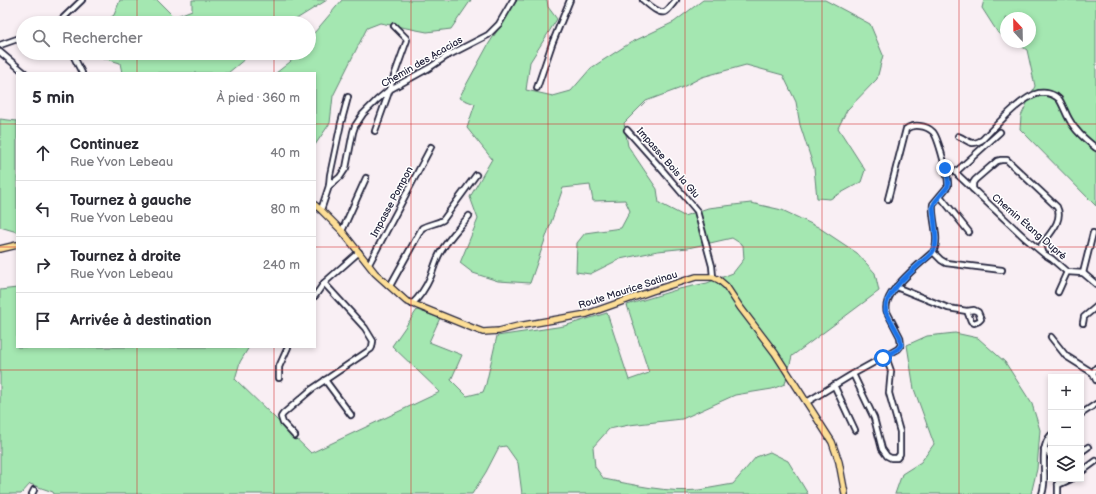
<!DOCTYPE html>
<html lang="fr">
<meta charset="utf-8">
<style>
:root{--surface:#fff;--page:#f2f2f3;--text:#2b2b33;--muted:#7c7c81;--line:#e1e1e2}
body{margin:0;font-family:"Balsamiq Sans",sans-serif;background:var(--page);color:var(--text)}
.controls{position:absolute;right:12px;bottom:12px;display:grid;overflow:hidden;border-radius:0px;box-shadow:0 2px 6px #0003}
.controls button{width:36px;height:36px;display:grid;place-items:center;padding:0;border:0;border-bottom:1px solid var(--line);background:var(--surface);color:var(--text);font:20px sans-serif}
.compass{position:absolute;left:1000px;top:12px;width:36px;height:36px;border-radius:50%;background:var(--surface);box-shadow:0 2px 6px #0003;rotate:338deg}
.stop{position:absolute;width:12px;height:12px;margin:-9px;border:3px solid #1a73e8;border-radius:50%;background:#fff}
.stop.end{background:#1a73e8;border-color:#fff;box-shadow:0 1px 4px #0008}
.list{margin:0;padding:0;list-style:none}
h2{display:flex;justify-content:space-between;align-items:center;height:52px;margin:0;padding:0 16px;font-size:17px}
h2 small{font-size:13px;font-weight:400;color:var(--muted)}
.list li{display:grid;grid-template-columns:26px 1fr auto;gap:12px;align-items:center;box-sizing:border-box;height:56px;padding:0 16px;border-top:1px solid var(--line)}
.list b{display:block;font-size:15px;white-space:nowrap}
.list p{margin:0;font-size:13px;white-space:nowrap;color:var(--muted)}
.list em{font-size:13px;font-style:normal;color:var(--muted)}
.icon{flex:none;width:22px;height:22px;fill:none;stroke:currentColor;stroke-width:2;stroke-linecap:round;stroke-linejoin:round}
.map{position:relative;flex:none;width:1096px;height:494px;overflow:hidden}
.search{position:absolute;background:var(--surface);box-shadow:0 2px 6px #0003;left:16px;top:16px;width:300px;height:44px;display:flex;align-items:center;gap:10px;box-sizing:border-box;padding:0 14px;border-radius:22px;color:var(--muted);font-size:15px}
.panel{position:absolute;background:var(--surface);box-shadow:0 2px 6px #0003;left:16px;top:72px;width:300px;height:276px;border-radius:0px}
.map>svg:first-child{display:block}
</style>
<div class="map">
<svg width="1096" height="494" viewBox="0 0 1096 494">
<rect width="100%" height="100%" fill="#f9eff4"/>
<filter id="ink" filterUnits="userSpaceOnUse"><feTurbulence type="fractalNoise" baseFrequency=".025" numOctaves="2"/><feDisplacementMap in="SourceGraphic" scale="8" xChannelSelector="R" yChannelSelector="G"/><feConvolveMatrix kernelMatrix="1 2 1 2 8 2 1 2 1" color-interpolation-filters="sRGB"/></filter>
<g filter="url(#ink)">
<g fill="#a4e7b1" stroke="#638476">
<path d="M120 0H157L174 17 192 10V0H327L290 23H103L114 15Z"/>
<path d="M342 0H471L451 29 427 32 380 23 367 28 333 96 330 123 315 145V73H276L290 62 298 53H309V39Z"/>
<path d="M517 0H547L548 7 557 19 530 62 526 90 553 96 571 91 591 68 630 43 674 22 703 0H825L870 24 883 55 877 79 847 110 838 128 865 170 861 182 830 199 817 198 814 168 800 125 796 102 783 75 746 65 702 77 681 88 646 101 624 123 628 146 657 189 659 203 684 216 708 208 751 203 782 210 818 227 857 253 875 273 879 291 792 356 785 384 772 389 735 395 682 419 629 425 609 429 593 447 595 467 604 479C635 485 668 493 699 490 710 488 722 486 733 484L756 457 770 452 788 461 808 494H522L518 463 506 446 499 447 486 472 472 494H54L53 492 30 484 21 494H0V290L17 288V347H249L240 362 235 379 311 453 440 392 392 346 417 310 440 318 429 342 462 355 451 380 467 396 483 392 486 384 497 336 564 326 607 313 629 380 649 373 627 305 679 289 707 283 733 273 744 259 743 245 732 238 688 248 658 251 620 259 590 274 576 272 577 243 585 233 621 228 630 211 625 200 593 201 590 185 563 188 530 283 498 281 473 273 460 263 478 219 470 197 492 159 467 128 475 104 459 98 488 45Z"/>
<path d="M984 0H1096V206L1020 129 1021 116 1035 86 1027 50 1015 42H1030V18H1006V37L998 33 982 8Z"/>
<path d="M90 53H252L228 73H122L120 63 90 54Z"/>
<path d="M0 119 17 121V232L0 227Z"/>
<path d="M955 333 978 338 1005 362 1032 404 1040 430 1037 469 1031 494H895L902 474 921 462 934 444 914 389 907 345 927 336Z"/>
</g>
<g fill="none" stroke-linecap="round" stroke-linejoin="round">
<g stroke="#22223b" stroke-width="8">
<g id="minor">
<path d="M643 0C648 4 658 14 665 12 669 10 673 3 676 0"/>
<path d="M58 23 82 0"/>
<path d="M0 45 23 37"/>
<path d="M0 52 25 73"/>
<path d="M72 53 82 73"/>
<path d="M537 88 552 44 570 0"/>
<path d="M389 90 407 40 406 38 394 26"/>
<path d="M627 130 658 165 697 211 712 266 713 277"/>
<path d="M375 131 390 89"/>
<path d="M1000 132 957 171 956 172 958 175 1025 238 1044 254 1052 259 1067 272 1083 273 1096 284"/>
<path d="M958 136C969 140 969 147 982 140 995 127 1021 97 1039 93 1046 92 1054 94 1059 99 1063 105 1065 112 1069 119 1075 131 1085 139 1096 148"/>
<path d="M329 186 330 175 341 123 348 97"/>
<path d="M973 189V183L975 180 997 161 1001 160H1007L1057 207C1064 221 1048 235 1041 246L1043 252"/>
<path d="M940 196 969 232"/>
<path d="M321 210 329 186 340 177 346 168 353 132 355 126 363 114 377 100 389 90 429 68 447 56 488 35 499 24 513 0"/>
<path d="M342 231 366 178"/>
<path d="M933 252 941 260 946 263 1002 270"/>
<path d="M369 264 431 147"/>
<path d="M1083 273 1093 233"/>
<path d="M390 286 422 228C429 224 436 224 443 220L476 175"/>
<path d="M896 287 948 308 967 311 974 310 978 312 981 319 979 321 974 323 971 321 967 311"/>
<path d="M1058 292 1067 272"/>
<path d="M315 296 324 283 359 252"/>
<path d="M412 304C421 296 426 287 431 276 434 268 436 260 440 253 448 239 459 228 469 216"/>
<path d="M1083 323 1084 317 1096 307"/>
<path d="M1051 337 1066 356 1093 373"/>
<path d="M1096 368 1093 373 1096 380"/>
<path d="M853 374 874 418 882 449 887 456 891 458H897L900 454V432L889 393 891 371 886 357"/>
<path d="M279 378V367L288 347"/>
<path d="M325 380 351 415"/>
<path d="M834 385 855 430"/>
<path d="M807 402 853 374 898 349 901 345 900 337 887 312C885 306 888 299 891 294 901 279 919 264 933 252 941 239 931 219 933 204L948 186C949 178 938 137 933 132 926 125 913 124 906 129L888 199"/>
<path d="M1081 414 1096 404"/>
<path d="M295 436 283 423 281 417 283 414 312 389 371 349 372 347 373 341 365 328 324 283"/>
<path d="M1044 449 1047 451 1051 457"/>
<path d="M1081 452 1088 447"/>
<path d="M1081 472 1096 461"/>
<path d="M1058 485 1071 479"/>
<path d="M32 494 34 490"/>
<path d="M1042 494C1049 476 1037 450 1051 435"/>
<path d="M1058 494V479"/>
</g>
</g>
<g stroke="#22223b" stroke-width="8">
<g id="major">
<path d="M315 205 321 210 342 231 375 273 406 301 475 329 483 332 499 331 518 326 587 314 652 291 696 277H713L719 280 726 286 740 307 775 353 832 442 839 462 845 494"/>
<path d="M0 249 17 245"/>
</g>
</g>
<use href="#minor" stroke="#fff" stroke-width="4.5"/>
<use href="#major" stroke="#fdde96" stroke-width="5.5"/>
</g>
</g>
<g fill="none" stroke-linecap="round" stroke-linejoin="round" filter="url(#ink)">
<path stroke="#1a73e8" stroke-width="5" d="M883 358 898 349 901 345 900 337 886 312C883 293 911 272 923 261 928 257 934 252 935 247 938 240 933 215 933 206L935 202 948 186V179L945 168"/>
</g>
<path fill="none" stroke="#d62828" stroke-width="1" stroke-opacity="0.55" d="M137 0V23M274 0V23M411 0V494M548 0V494M685 0V494M822 0V494M959 0V494M137 53V73M274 53V73M0 124H17M315 124H1096M0 247H17M315 247H1096M137 347V494M274 347V494M0 370H1096"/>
<g text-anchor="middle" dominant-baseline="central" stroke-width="3" stroke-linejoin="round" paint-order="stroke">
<g font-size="10" fill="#22223b" stroke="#fff">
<text transform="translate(422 62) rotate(-30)">Chemin des Acacias</text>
<text transform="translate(668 163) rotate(49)">Impasse Bois la Glu</text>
<text transform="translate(392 202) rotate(-62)">Impasse Pompon</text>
<text transform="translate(1029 227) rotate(41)">Chemin Étang Dupré</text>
<text transform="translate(628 290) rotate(-18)">Route Maurice Satinau</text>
</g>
</g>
</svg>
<div class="controls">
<button>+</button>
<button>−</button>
<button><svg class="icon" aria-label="layers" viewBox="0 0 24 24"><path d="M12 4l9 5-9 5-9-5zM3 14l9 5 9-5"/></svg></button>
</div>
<svg class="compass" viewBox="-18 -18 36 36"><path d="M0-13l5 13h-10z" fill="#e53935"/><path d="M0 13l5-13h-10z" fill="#7c7c81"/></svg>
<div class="stop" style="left:883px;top:358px"></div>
<div class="stop end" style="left:945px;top:168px"></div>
<div class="search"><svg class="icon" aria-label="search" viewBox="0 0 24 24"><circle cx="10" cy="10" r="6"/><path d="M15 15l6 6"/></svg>Rechercher</div>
<section class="panel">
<h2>5 min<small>À pied · 360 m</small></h2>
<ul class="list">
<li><svg class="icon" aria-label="ahead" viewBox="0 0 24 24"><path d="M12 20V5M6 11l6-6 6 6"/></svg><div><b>Continuez</b><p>Rue Yvon Lebeau</p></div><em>40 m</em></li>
<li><svg class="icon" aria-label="left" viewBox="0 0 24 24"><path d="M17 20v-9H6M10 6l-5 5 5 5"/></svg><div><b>Tournez à gauche</b><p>Rue Yvon Lebeau</p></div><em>80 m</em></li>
<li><svg class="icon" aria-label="right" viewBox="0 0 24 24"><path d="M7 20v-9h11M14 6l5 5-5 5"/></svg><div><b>Tournez à droite</b><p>Rue Yvon Lebeau</p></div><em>240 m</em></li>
<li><svg class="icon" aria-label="arrive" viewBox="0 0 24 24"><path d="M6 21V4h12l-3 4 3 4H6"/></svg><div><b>Arrivée à destination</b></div></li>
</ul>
</section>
</div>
